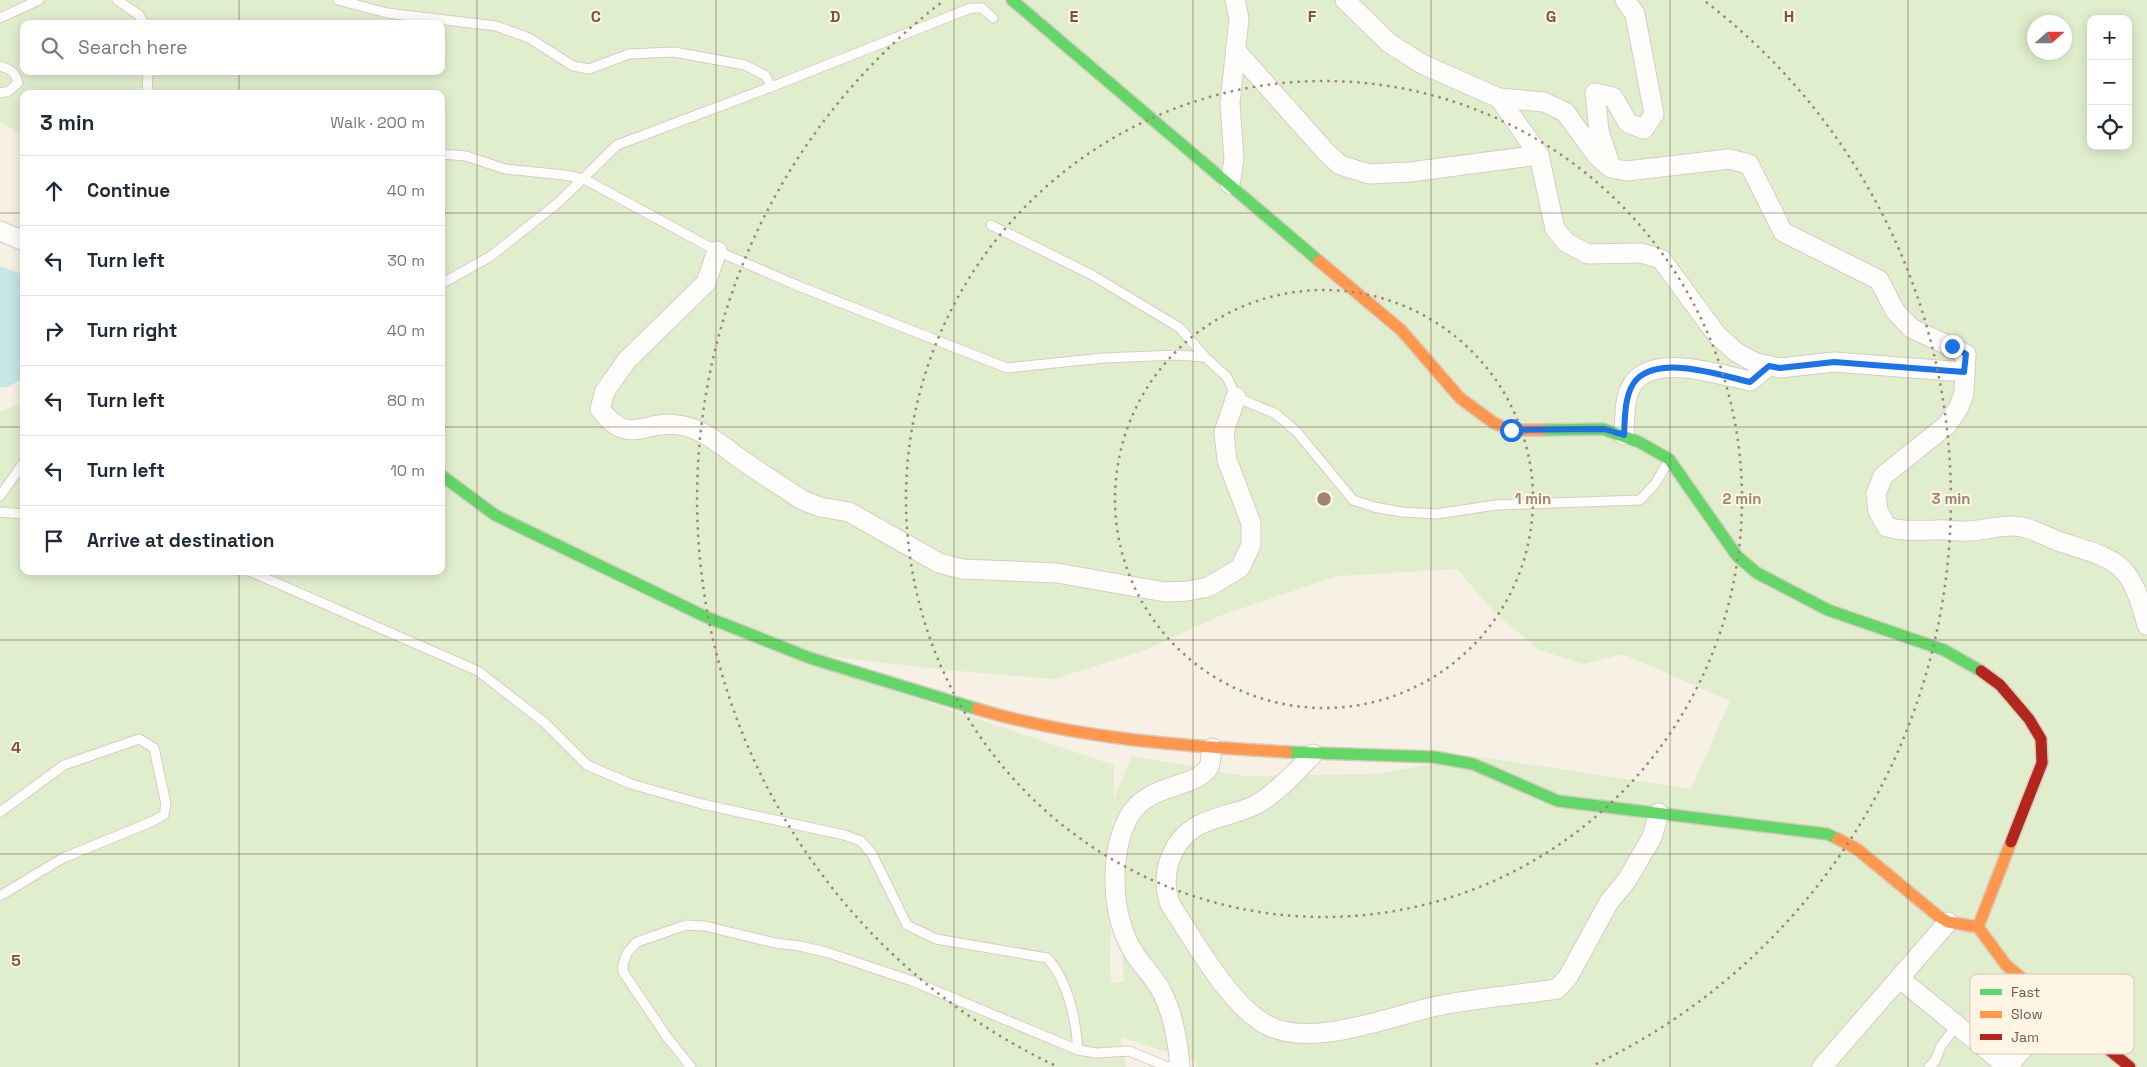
<!DOCTYPE html>
<meta charset="utf-8">
<style>
:root{--surface:#fff;--page:#f2f2f3;--text:#1f2937;--muted:#747a83;--line:#e0e1e3}
body{margin:0;font-family:"Space Grotesk",sans-serif;background:var(--page);color:var(--text)}
.controls{position:absolute;right:15px;top:15px;display:grid;overflow:hidden;border-radius:10px;box-shadow:0 2px 12px #0003}
.controls button{width:45px;height:45px;display:grid;place-items:center;padding:0;border:0;border-bottom:1px solid var(--line);background:var(--surface);color:var(--text);font:25px sans-serif}
.compass{position:absolute;left:2027px;top:15px;width:45px;height:45px;border-radius:50%;background:var(--surface);box-shadow:0 2px 12px #0003;rotate:69deg}
.stop{position:absolute;width:15px;height:15px;margin:-11px;border:4px solid #1a73e8;border-radius:50%;background:#fff}
.stop.end{background:#1a73e8;border-color:#fff;box-shadow:0 1px 5px #0008}
.list{margin:0;padding:0;list-style:none}
h2{display:flex;justify-content:space-between;align-items:center;height:65px;margin:0;padding:0 20px;font-size:21px}
h2 small{font-size:16px;font-weight:400;color:var(--muted)}
.list li{display:grid;grid-template-columns:32px 1fr auto;gap:15px;align-items:center;box-sizing:border-box;height:70px;padding:0 20px;border-top:1px solid var(--line)}
.list b{display:block;font-size:19px;white-space:nowrap}
.list em{font-size:16px;font-style:normal;color:var(--muted)}
.icon{flex:none;width:28px;height:28px;fill:none;stroke:currentColor;stroke-width:2;stroke-linecap:round;stroke-linejoin:round}
.map{position:relative;flex:none;width:2147px;height:1067px;overflow:hidden}
.search{position:absolute;background:var(--surface);box-shadow:0 2px 12px #0003;left:20px;top:20px;width:425px;height:55px;display:flex;align-items:center;gap:12px;box-sizing:border-box;padding:0 18px;border-radius:10px;color:var(--muted);font-size:19px}
.panel{position:absolute;background:var(--surface);box-shadow:0 2px 12px #0003;left:20px;top:90px;width:425px;height:485px;border-radius:10px}
.map>svg:first-child{display:block}
</style>
<div class="map">
<svg width="2147" height="1067" viewBox="0 0 2147 1067">
<rect width="100%" height="100%" fill="#f6f0e5"/>
<path fill="#e1eece" fill-rule="evenodd" d="M0 0H2147V1067H1196L1197 1062 1121 1037 1126 1067H0V411L24 403V571H441V94H24V134L0 123ZM2091 19H2128V146H2091ZM2034 22H2064V52H2034ZM24 24H441V71H24ZM1457 569 1496 614 1539 650 1583 664 1623 654 1730 701 1691 789 1481 757 1372 774 1245 776 1132 756 1114 798V765L768 649 946 670 1055 679 1145 650 1222 615 1338 576ZM1113 809 1124 982 1112 983 1110 974Z"/>
<path fill="#c6e6e7" d="M0 266 24 275V374L22 379 8 387H0Z"/>
<g fill="none" stroke-linecap="round" stroke-linejoin="round">
<g stroke="#d7cdc3" stroke-width="11">
<g id="lane">
<path d="M117 0 139 15 144 24"/>
<path d="M338 0 387 13 496 26 529 38 573 66 589 69 629 54 674 52 745 65 766 76 771 87 617 145 559 202 491 256 441 284"/>
<path d="M0 18 39 0"/>
<path d="M0 66C11 69 15 72 18 83L9 91 0 93"/>
<path d="M771 87 971 8H982L993 18"/>
<path d="M147 94 148 71"/>
<path d="M441 154 466 156 505 169 564 175 584 179 717 251 801 287 1007 368 1103 358 1178 355 1205 357 1227 377 1236 397 1276 414 1297 432 1353 500 1374 507 1402 512 1436 514 1496 505 1640 500 1655 484 1668 462"/>
<path d="M991 225 1092 275 1180 328 1205 357"/>
<path d="M0 496 24 462"/>
<path d="M0 512 24 514"/>
<path d="M249 571 478 671 545 723 587 765 631 784 702 804 844 835 861 841 872 854 907 925 936 939 1047 958C1068 980 1076 1020 1078 1050"/>
<path d="M0 812 64 765 139 739 154 748 166 804 164 815 151 822 63 858 0 896"/>
<path d="M691 1067 667 1037 623 972V964L627 953 637 942 686 925 705 926 775 943 800 946 826 952 912 981 1078 1050 1096 1053 1129 1051 1168 1067"/>
<path d="M1929 1067 1935 1061 1941 1046 1957 1025"/>
</g>
</g>
<g stroke="#d7cdc3" stroke-width="21">
<g id="street">
<path d="M1345 0 1389 43 1422 64 1499 98 1539 155 1555 229 1567 243 1588 254 1641 253 1661 259 1717 335 1736 352 1756 363 1780 368 1834 362 1964 372"/>
<path d="M1236 51 1327 153 1340 165 1369 174 1410 172 1539 155"/>
<path d="M1499 98 1544 102 1565 112 1597 156 1611 168 1627 171 1729 159 1749 164 1783 232 1879 280 1895 311 1911 328 1966 354 1964 393 1959 407 1947 425 1883 476 1876 494 1878 511 1887 527C1904 532 1918 530 1936 530 1946 529 1956 532 1966 531 1981 531 1997 526 2012 526 2029 526 2042 535 2058 541 2119 561 2129 559 2147 625"/>
<path d="M1611 167 1599 131 1595 93 1613 97 1628 123 1644 129 1654 114 1635 14 1625 0"/>
<path d="M1230 184 1234 159 1230 103 1239 18 1235 0"/>
<path d="M0 231 24 241"/>
<path d="M717 251 706 283 627 360 605 391 600 409C629 448 645 419 679 425 705 429 723 447 745 462 763 475 783 487 802 500L820 507 849 512 939 563 962 569 1057 573 1165 592 1188 591 1208 587 1240 568 1251 545V523L1227 460 1224 432 1236 397"/>
<path d="M1624 435C1625 419 1623 392 1637 379 1662 355 1720 375 1750 381L1769 366"/>
<path d="M1313 754C1297 771 1279 790 1259 803 1241 814 1217 815 1199 825 1170 841 1160 875 1170 904 1193 939 1230 1006 1267 1025 1311 1049 1390 1016 1437 1006 1476 998 1517 995 1557 989L1568 977 1609 902 1627 880 1652 837 1659 813"/>
<path d="M1899 978 2008 1067"/>
<path d="M2008 1066 2058 1008"/>
<path d="M1180 1067C1178 1041 1174 1017 1163 994 1154 975 1137 962 1129 944 1111 908 1110 854 1128 818 1148 781 1195 790 1209 767 1211 762 1211 753 1212 748"/>
<path d="M1822 1067 1948 922"/>
</g>
</g>
<g stroke="#d7cbc1" stroke-width="14">
<g id="fast">
<path d="M1012 0 1319 261"/>
<path d="M1542 430 1603 429 1639 442 1669 459 1737 556 1757 573 1828 610 1944 650 1981 671"/>
<path d="M441 475 495 515 704 616 810 658 977 709"/>
<path d="M1287 752 1434 757 1473 764 1558 801 1827 834 1838 839"/>
</g>
</g>
<g stroke="#d7cbc1" stroke-width="14">
<g id="slow">
<path d="M1319 261 1401 330 1460 398 1494 423 1511 430H1542"/>
<path d="M977 709C1078 739 1183 746 1287 752"/>
<path d="M1838 839 1857 849 1938 916 1948 922 1978 927 2006 965 2071 1019"/>
<path d="M1978 927 2011 842"/>
</g>
</g>
<g stroke="#d7cbc1" stroke-width="14">
<g id="jam">
<path d="M1981 671 2000 685 2029 719 2041 739 2042 763 2011 842"/>
<path d="M2071 1019 2130 1067"/>
</g>
</g>
<use href="#lane" stroke="#fefdfb" stroke-width="9"/>
<use href="#street" stroke="#fefdfb" stroke-width="19"/>
<use href="#fast" stroke="#63d668" stroke-width="11"/>
<use href="#slow" stroke="#ff974d" stroke-width="11"/>
<use href="#jam" stroke="#b3261e" stroke-width="11"/>
</g>
<g fill="none" stroke-linecap="round" stroke-linejoin="round">
<path stroke="#1a73e8" stroke-width="6" d="M1511 430 1604 429 1624 435C1625 419 1624 392 1637 379 1662 355 1720 375 1750 382L1769 366 1780 368 1834 362 1964 372 1966 354 1952 346"/>
</g>
<path fill="none" stroke="#755544" stroke-width="1" stroke-opacity="0.55" d="M239 0V24M477 0V1067M716 0V1067M954 0V1067M1193 0V1067M1431 0V1067M1670 0V1067M1908 0V1067M239 71V94M0 213H24M441 213H2147M0 427H24M441 427H2147M239 571V1067M0 640H2147M0 854H2147"/>
<g fill="none" stroke="#9e8676" stroke-width="2.5" stroke-dasharray="2.5 5">
<circle cx="1324" cy="499" r="209"/>
<circle cx="1324" cy="499" r="418"/>
<path d="M1054 1065A627 627 0 0 1 942 2M1706 2A627 627 0 0 1 1594 1065"/>
</g>
<rect x="1970" y="974" width="164" height="80" rx="8" fill="#fff5e5" stroke="#d6c5b5" stroke-width="1"/>
<rect x="1980" y="989" width="22" height="6" fill="#63d668"/>
<rect x="1980" y="1011" width="22" height="7" fill="#ff974d"/>
<rect x="1980" y="1034" width="22" height="6" fill="#b3261e"/>
<g font-size="14" fill="#755544">
<text x="2011" y="997">Fast</text>
<text x="2011" y="1019">Slow</text>
<text x="2011" y="1042">Jam</text>
</g>
<g font-size="16" text-anchor="middle" font-weight="bold" fill="#755544" stroke="#fff5e5" stroke-width="4" stroke-linejoin="round" paint-order="stroke">
<text x="596" y="22">C</text>
<text x="835" y="22">D</text>
<text x="1074" y="22">E</text>
<text x="1312" y="22">F</text>
<text x="1551" y="22">G</text>
<text x="1789" y="22">H</text>
<text x="16" y="753">4</text>
<text x="16" y="966">5</text>
</g>
<circle cx="1324" cy="499" r="8" fill="#9e8676" stroke="#fff5e5" stroke-width="2.5"/>
<g font-size="15" text-anchor="middle" font-weight="bold" fill="#9e8676" stroke="#fff5e5" stroke-width="4" stroke-linejoin="round" paint-order="stroke">
<text x="1533" y="504">1 min</text>
<text x="1742" y="504">2 min</text>
<text x="1951" y="504">3 min</text>
</g>
</svg>
<div class="controls">
<button>+</button>
<button>−</button>
<button><svg class="icon" aria-label="locate" viewBox="0 0 24 24"><circle cx="12" cy="12" r="6"/><path d="M12 2v4M12 18v4M2 12h4M18 12h4"/></svg></button>
</div>
<svg class="compass" viewBox="-18 -18 36 36"><path d="M0-13l5 13h-10z" fill="#e53935"/><path d="M0 13l5-13h-10z" fill="#747a83"/></svg>
<div class="stop" style="left:1511px;top:430px"></div>
<div class="stop end" style="left:1952px;top:346px"></div>
<div class="search"><svg class="icon" aria-label="search" viewBox="0 0 24 24"><circle cx="10" cy="10" r="6"/><path d="M15 15l6 6"/></svg>Search here</div>
<section class="panel">
<h2>3 min<small>Walk · 200 m</small></h2>
<ul class="list">
<li><svg class="icon" aria-label="ahead" viewBox="0 0 24 24"><path d="M12 20V5M6 11l6-6 6 6"/></svg><div><b>Continue</b></div><em>40 m</em></li>
<li><svg class="icon" aria-label="left" viewBox="0 0 24 24"><path d="M17 20v-9H6M10 6l-5 5 5 5"/></svg><div><b>Turn left</b></div><em>30 m</em></li>
<li><svg class="icon" aria-label="right" viewBox="0 0 24 24"><path d="M7 20v-9h11M14 6l5 5-5 5"/></svg><div><b>Turn right</b></div><em>40 m</em></li>
<li><svg class="icon" aria-label="left" viewBox="0 0 24 24"><path d="M17 20v-9H6M10 6l-5 5 5 5"/></svg><div><b>Turn left</b></div><em>80 m</em></li>
<li><svg class="icon" aria-label="left" viewBox="0 0 24 24"><path d="M17 20v-9H6M10 6l-5 5 5 5"/></svg><div><b>Turn left</b></div><em>10 m</em></li>
<li><svg class="icon" aria-label="arrive" viewBox="0 0 24 24"><path d="M6 21V4h12l-3 4 3 4H6"/></svg><div><b>Arrive at destination</b></div></li>
</ul>
</section>
</div>
